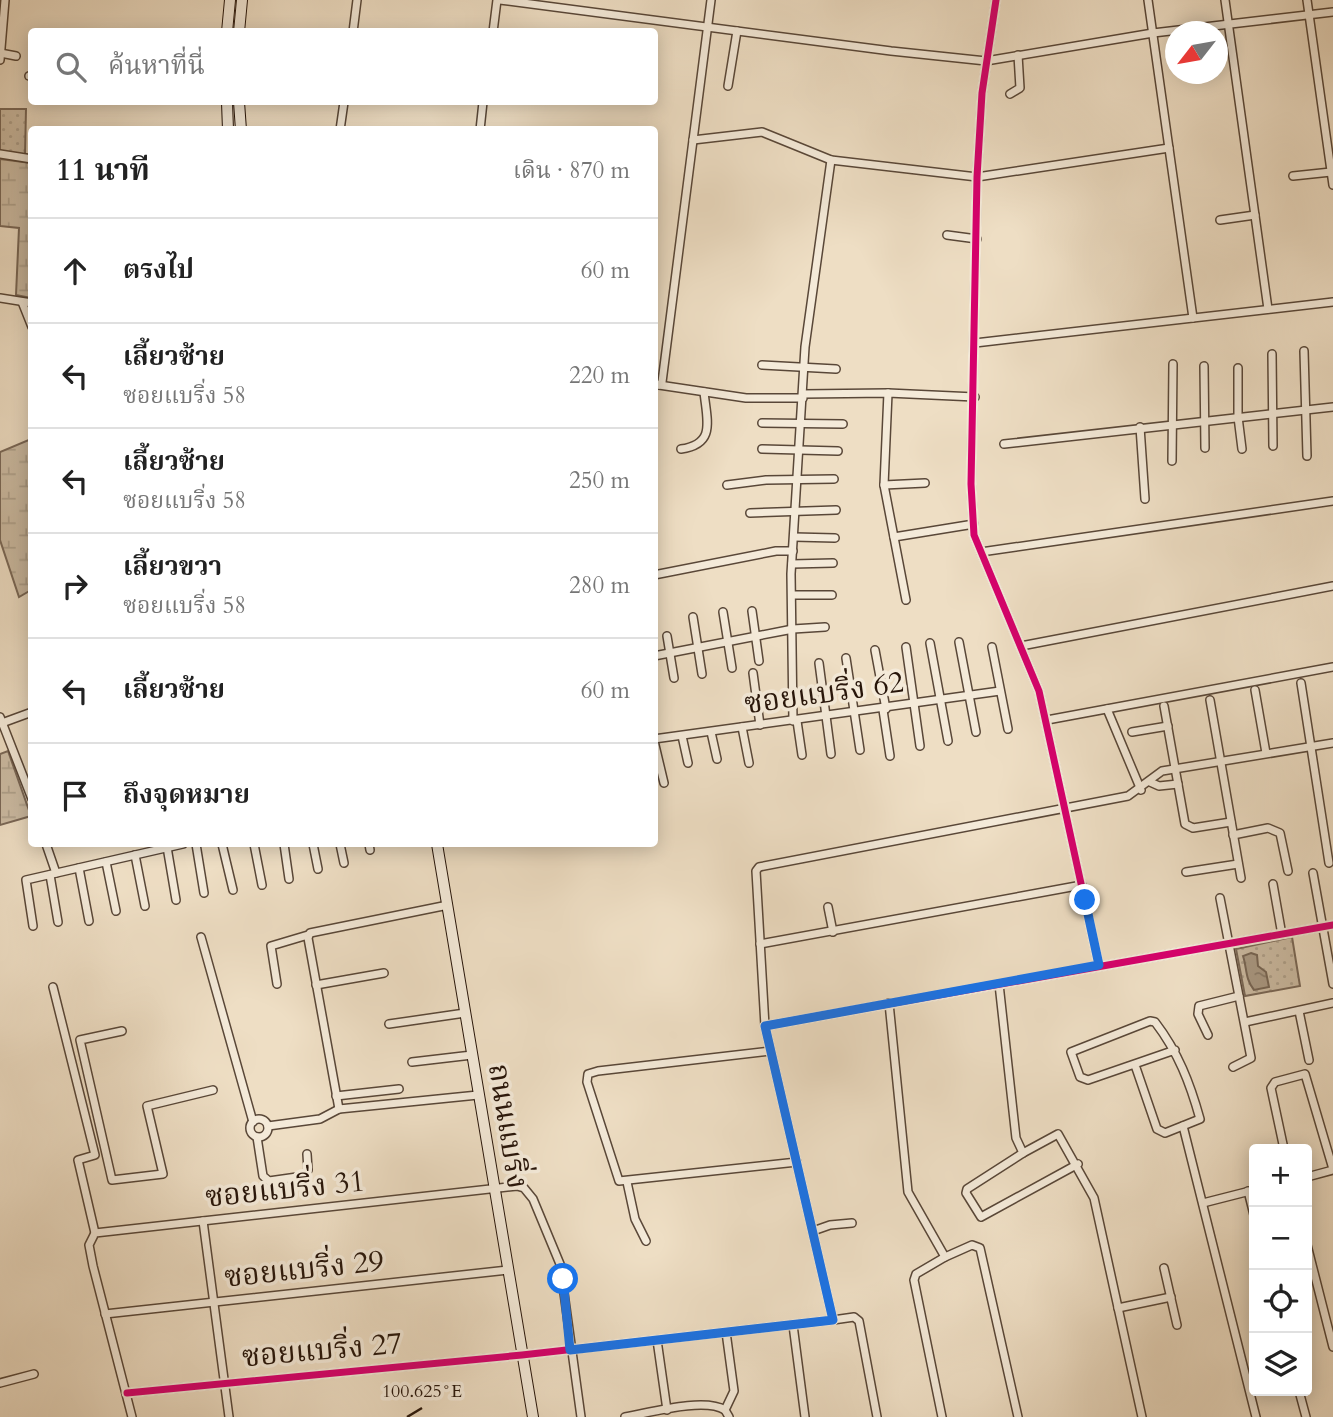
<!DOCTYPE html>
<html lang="th">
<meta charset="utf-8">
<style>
:root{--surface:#fff;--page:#f2f2f2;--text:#222;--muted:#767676;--line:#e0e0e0}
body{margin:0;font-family:Cardo,"Noto Serif Thai",serif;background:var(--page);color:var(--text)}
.controls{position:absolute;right:21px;bottom:21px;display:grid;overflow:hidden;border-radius:7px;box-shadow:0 4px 18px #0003}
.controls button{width:63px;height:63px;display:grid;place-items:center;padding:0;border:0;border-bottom:2px solid var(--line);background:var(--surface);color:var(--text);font:35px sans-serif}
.compass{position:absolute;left:1165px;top:21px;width:63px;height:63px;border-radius:50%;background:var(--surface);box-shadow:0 4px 18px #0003;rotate:239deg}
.stop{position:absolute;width:21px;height:21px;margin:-16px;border:5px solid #1a73e8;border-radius:50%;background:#fff}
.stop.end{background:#1a73e8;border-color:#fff;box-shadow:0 2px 7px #0008}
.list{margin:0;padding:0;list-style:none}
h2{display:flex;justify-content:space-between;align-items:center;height:91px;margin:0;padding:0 28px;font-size:30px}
h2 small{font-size:23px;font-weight:400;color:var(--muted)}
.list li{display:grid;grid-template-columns:46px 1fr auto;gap:21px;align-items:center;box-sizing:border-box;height:105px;padding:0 28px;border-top:2px solid var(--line)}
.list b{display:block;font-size:26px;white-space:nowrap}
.list p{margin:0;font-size:23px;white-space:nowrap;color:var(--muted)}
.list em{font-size:23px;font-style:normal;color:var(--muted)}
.icon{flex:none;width:38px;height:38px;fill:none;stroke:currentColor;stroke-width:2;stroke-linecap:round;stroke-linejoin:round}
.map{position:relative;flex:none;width:1333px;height:1417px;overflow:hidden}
.search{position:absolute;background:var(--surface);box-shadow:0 4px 18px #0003;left:28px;top:28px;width:630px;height:77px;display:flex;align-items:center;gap:18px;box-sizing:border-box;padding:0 24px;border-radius:7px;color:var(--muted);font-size:26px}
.panel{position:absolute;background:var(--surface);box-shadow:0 4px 18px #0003;left:28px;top:126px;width:630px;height:721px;border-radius:7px}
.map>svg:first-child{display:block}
</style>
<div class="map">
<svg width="1333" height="1417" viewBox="0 0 1333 1417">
<defs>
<pattern id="green-dots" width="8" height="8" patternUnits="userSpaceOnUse" patternTransform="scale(1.75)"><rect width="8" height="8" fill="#ccbca4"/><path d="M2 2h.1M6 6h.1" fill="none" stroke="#afa18c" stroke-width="1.8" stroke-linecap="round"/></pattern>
<pattern id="wetland-marsh" width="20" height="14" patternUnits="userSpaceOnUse" patternTransform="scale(1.75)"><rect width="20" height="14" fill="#ccbca4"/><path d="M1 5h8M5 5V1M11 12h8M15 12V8" fill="none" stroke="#afa18c"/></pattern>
<pattern id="water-ripples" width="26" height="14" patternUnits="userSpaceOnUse" patternTransform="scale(1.75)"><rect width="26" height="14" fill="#aa9a85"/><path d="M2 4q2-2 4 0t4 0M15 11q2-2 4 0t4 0" fill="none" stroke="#8a7c6b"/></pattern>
</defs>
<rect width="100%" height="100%" fill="#eedec4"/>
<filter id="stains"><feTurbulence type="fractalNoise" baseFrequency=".00286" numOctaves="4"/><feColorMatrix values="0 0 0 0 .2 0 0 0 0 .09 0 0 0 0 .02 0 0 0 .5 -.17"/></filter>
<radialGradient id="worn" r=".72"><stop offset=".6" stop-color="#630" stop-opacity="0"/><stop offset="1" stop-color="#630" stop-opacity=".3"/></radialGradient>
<g fill="url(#green-dots)" stroke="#7a6857" stroke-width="2">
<path d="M0 109H26L25 156 0 152Z"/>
<path d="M1292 937 1300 986 1245 996 1236 949Z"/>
</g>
<g fill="url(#wetland-marsh)" stroke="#7a6857" stroke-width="2">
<path d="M0 159 31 163V298L16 295 19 228 0 226Z"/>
<path d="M31 439V590L19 597 0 540V452Z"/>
<path d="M8 751 31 816 0 825V754Z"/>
</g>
<path fill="url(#water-ripples)" stroke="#766554" stroke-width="2" d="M1251 953 1257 955 1258 966 1266 972 1269 987 1254 990C1245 979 1247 968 1243 956Z"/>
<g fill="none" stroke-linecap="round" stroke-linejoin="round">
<g stroke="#594738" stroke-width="10">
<g id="minor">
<path d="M500 0 891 51 986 61 1153 33 1333 12"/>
<path d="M996 0 982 93 977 177 971 484 974 535 1039 691 1099 966"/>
<path d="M1148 0 1193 318"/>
<path d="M1225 0 1268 309"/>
<path d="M1307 0 1333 185"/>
<path d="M353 32 357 0"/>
<path d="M493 32 497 0"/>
<path d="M0 53 16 56"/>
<path d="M0 60 5 0"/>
<path d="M29 76H32"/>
<path d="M728 86 737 31"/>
<path d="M1010 94 1020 88 1018 55"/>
<path d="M340 130 344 102"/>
<path d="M480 130 483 102"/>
<path d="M693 140 762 132 831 160 977 177 1169 148"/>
<path d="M0 154 32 159"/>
<path d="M1293 176 1331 172"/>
<path d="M1220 220 1255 215"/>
<path d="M947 235 977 239"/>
<path d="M0 298 32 303"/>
<path d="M22 302 32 327"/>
<path d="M975 343 1333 302"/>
<path d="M1304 351 1307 456"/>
<path d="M1272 354 1273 446"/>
<path d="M762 365 836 369"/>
<path d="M1204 366 1205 448"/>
<path d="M1238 368V417L1242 449"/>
<path d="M659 385 662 382 711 0"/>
<path d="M659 385 746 398H803"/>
<path d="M888 393 884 485 906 600"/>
<path d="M803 394 888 393 975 397"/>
<path d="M762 423 843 424"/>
<path d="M1140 427 1145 499"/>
<path d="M1004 444 1333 407"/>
<path d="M681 449C716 444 707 421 704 392"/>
<path d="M762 449 838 451"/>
<path d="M1172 461 1173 364"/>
<path d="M727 485 766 480 834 479"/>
<path d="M884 485 925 483"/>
<path d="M750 513 836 510"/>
<path d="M794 537 835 538"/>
<path d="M894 537 974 524"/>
<path d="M981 552 1333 501"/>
<path d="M792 564 833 563"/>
<path d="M654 575 776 551H793"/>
<path d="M792 595H832"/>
<path d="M752 611 759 661"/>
<path d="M723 612 732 668"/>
<path d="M693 617 702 674"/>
<path d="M667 636 670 654"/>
<path d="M959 642 976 732"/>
<path d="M930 643 948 741"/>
<path d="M1021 646 1333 586"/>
<path d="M906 647 920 746"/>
<path d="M992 647 1008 729"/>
<path d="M875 650 886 709"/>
<path d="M670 654 674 678"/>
<path d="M654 656 793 629 825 627"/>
<path d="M846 658 860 750"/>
<path d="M819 663 831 754"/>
<path d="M753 673 760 725"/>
<path d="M1301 683 1329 863"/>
<path d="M1255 690 1266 753"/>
<path d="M1210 700 1241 878"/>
<path d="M1164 706 1185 824 1193 828 1231 822"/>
<path d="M1107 709 1141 790"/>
<path d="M883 710 890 756"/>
<path d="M0 717 32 799"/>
<path d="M1047 720 1333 667"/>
<path d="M793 721 791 574 805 347 831 160"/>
<path d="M797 721 802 755"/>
<path d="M2 723 32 712"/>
<path d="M742 727 749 763"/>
<path d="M711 732 717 759"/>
<path d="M1132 732 1168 726"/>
<path d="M682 736 688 763"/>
<path d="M654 739 1000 691"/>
<path d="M654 741 664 783"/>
<path d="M1150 782 1159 786 1178 784"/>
<path d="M1233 835 1268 828 1280 833 1288 871"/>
<path d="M46 844 56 873"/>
<path d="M196 844 204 893"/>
<path d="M222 844 233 890"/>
<path d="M254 844 262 885"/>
<path d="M284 844 289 879"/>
<path d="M313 844 318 869"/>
<path d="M340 844 344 863"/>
<path d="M369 844 370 850"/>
<path d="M167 847 176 900"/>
<path d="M135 855 145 906"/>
<path d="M106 862 116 911"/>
<path d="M79 868 89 921"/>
<path d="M1186 872 1238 864"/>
<path d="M1313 873 1333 984"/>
<path d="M50 875 58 922"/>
<path d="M1273 884 1282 935"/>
<path d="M1220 898 1251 1058 1233 1067"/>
<path d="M448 905 310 933 308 938 339 1109 478 1095"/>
<path d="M828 907 833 932"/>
<path d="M33 926 26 880 183 844"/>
<path d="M201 937 253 1122"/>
<path d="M760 944 1082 885"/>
<path d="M277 984 271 946 308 935"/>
<path d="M999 984 1016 1138 1023 1153 1058 1134 1094 1198 1142 1417"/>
<path d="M316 985 384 973"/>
<path d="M53 987 95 1155 78 1160 95 1233"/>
<path d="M889 1003 908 1192 945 1257 972 1245 980 1248 1018 1417"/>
<path d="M1299 1011 1309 1060"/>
<path d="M1245 1022 1333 1003"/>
<path d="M389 1024 465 1013"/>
<path d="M765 1026 756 871 759 867 1128 796 1162 771 1333 743"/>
<path d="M122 1031 80 1040 112 1180 163 1174 147 1106 213 1090"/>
<path d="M1208 1035 1198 1014 1199 1006 1239 996"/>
<path d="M770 1051 598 1071 588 1074 587 1082 619 1181 797 1162"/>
<path d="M412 1062 472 1055"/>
<path d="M1135 1065 1157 1129 1165 1133 1200 1119C1190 1083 1178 1052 1155 1022L1150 1021 1071 1052 1080 1077 1088 1080 1175 1050"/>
<path d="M336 1096 399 1089"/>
<circle cx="259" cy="1128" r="9"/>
<path d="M268 1126 320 1119 339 1109"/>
<path d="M1183 1126 1256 1417"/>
<path d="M257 1137 263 1176 269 1181 304 1176 308 1170 307 1154"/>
<path d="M1284 1149 1271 1088 1275 1082 1305 1074 1333 1169"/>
<path d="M1023 1153 967 1189 966 1193 981 1217 1078 1164"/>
<path d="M1307 1177 1333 1170"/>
<path d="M627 1182 635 1219 646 1241"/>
<path d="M1248 1191 1254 1215"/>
<path d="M1203 1203 1254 1190"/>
<path d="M203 1221 229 1417"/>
<path d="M813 1231 830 1225 852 1223"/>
<path d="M1307 1245 1333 1347"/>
<path d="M1164 1268 1177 1325"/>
<path d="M1118 1308 1171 1297"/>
<path d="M105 1314 508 1270"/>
<path d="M833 1320 854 1317 859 1321 877 1417"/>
<path d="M793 1325 805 1417"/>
<path d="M726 1332 734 1391 725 1410 729 1417"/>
<path d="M657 1340 667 1410"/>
<path d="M0 1383 34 1374"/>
<path d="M1299 1391 1306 1417"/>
<path d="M127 1393 522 1355 833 1320 765 1026 1333 925"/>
<path d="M132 1417 93 1266 89 1245 95 1233 517 1186 524 1188 533 1199 560 1264 581 1417"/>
<path d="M625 1417C649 1413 704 1397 725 1410"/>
<path d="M942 1417 914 1280 916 1274 945 1257"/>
</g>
</g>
<g stroke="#27150a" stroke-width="12">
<g id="secondary">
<path d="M227 32 230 0"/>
<path d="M239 32 242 0"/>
<path d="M227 102 228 130"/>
<path d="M239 102 241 130"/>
<path d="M437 844 533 1417"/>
</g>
</g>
<use href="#minor" stroke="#f4ead9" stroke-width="7"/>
<use href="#secondary" stroke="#f4ead9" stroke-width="10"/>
<g stroke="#f4ead9" stroke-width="11">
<g id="cycleway">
<path d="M996 0 982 93 977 177 971 484 974 535 1039 691 1099 966"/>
<path d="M127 1393 522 1355 833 1320 765 1026 1333 925"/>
</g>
</g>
<use href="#cycleway" stroke="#d6006c" stroke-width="7"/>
</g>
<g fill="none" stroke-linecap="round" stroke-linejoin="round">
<path stroke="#1a73e8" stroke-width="9" d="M563 1279 570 1350 833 1320 765 1026 1099 965 1085 900"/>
</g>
<path fill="none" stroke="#27150a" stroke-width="2.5" d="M407 1417 422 1408"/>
<g text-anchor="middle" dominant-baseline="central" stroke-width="7" stroke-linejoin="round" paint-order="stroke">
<g font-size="30" fill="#27150a" stroke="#f4ead9">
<text transform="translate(824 693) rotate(-8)">ซอยแบริ่ง 62</text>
<text transform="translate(508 1126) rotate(81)">ถนนแบริ่ง</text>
<text transform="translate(285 1189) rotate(-6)">ซอยแบริ่ง 31</text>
<text transform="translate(304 1269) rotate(-6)">ซอยแบริ่ง 29</text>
<text transform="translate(322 1350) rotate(-5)">ซอยแบริ่ง 27</text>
</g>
</g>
<g font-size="18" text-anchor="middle" fill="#27150a" stroke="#f4ead9" stroke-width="7" stroke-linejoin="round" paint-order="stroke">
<text x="422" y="1397">100.625°E</text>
</g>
<rect width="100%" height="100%" filter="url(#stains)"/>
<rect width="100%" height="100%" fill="url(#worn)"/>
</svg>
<div class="controls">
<button>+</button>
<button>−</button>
<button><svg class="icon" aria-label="locate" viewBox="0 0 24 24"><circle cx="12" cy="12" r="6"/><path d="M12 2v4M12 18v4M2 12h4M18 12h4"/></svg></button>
<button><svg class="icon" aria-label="layers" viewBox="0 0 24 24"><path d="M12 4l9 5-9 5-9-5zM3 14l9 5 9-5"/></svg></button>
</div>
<svg class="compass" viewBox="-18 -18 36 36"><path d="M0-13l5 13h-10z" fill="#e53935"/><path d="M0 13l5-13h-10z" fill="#767676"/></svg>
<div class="stop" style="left:563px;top:1279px"></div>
<div class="stop end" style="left:1085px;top:900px"></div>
<div class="search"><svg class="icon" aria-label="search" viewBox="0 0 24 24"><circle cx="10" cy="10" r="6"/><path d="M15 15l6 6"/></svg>ค้นหาที่นี่</div>
<section class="panel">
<h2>11 นาที<small>เดิน · 870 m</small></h2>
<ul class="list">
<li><svg class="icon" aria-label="ahead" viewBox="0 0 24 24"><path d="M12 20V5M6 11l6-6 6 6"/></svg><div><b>ตรงไป</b></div><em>60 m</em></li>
<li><svg class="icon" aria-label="left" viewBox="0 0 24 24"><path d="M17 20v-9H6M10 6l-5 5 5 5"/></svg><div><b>เลี้ยวซ้าย</b><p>ซอยแบริ่ง 58</p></div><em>220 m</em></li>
<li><svg class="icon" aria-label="left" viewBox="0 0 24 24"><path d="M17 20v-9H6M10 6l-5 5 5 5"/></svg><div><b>เลี้ยวซ้าย</b><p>ซอยแบริ่ง 58</p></div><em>250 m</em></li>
<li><svg class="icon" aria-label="right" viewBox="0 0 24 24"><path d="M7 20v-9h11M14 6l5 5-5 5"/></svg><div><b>เลี้ยวขวา</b><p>ซอยแบริ่ง 58</p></div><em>280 m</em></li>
<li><svg class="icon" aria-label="left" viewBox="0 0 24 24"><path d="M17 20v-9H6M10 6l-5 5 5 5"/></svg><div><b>เลี้ยวซ้าย</b></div><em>60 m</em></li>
<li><svg class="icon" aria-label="arrive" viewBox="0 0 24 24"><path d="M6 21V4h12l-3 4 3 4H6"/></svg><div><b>ถึงจุดหมาย</b></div></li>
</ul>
</section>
</div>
